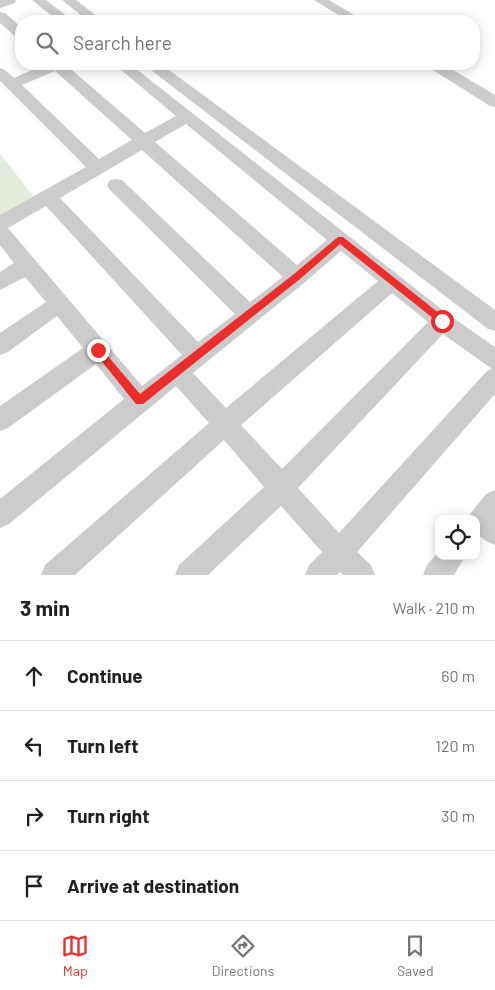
<!DOCTYPE html>
<meta charset="utf-8">
<style>
:root{--surface:#fff;--page:#f2f2f2;--text:#202124;--muted:#757577;--line:#e0e0e0;--accent:#eb2e2b}
body{margin:0;font-family:Barlow,sans-serif;background:var(--page);color:var(--text)}
.controls{position:absolute;right:15px;bottom:15px;display:grid;overflow:hidden;border-radius:10px;box-shadow:0 2px 12px #0003}
.controls button{width:45px;height:45px;display:grid;place-items:center;padding:0;border:0;border-bottom:1px solid var(--line);background:var(--surface);color:var(--text);font:25px sans-serif}
.stop{position:absolute;width:15px;height:15px;margin:-11px;border:4px solid #eb2e2b;border-radius:50%;background:#fff}
.stop.end{background:#eb2e2b;border-color:#fff;box-shadow:0 1px 5px #0008}
.list{margin:0;padding:0;list-style:none}
h2{display:flex;justify-content:space-between;align-items:center;height:65px;margin:0;padding:0 20px;font-size:21px}
h2 small{font-size:16px;font-weight:400;color:var(--muted)}
.list li{display:grid;grid-template-columns:32px 1fr auto;gap:15px;align-items:center;box-sizing:border-box;height:70px;padding:0 20px;border-top:1px solid var(--line)}
.list b{display:block;font-size:19px;white-space:nowrap}
.list em{font-size:16px;font-style:normal;color:var(--muted)}
.icon{flex:none;width:28px;height:28px;fill:none;stroke:currentColor;stroke-width:2;stroke-linecap:round;stroke-linejoin:round}
.map{position:relative;flex:none;width:495px;height:575px;overflow:hidden}
.search{position:absolute;background:var(--surface);box-shadow:0 2px 12px #0003;left:15px;right:15px;top:15px;height:55px;display:flex;align-items:center;gap:12px;box-sizing:border-box;padding:0 18px;border-radius:20px;color:var(--muted);font-size:19px}
.sheet{height:345px;background:var(--surface)}
nav{display:flex;justify-content:space-around;align-items:center;box-sizing:border-box;height:70px;border-top:1px solid var(--line);background:var(--surface);font-size:14px;color:var(--muted)}
nav a{display:grid;justify-items:center;gap:2px}
nav .on{color:var(--accent)}
.map>svg:first-child{display:block}
</style>
<div class="map">
<svg width="495" height="575" viewBox="0 0 495 575">
<rect width="100%" height="100%" fill="#fff"/>
<path fill="#e3ecdc" d="M0 154 34 197 0 217Z"/>
<g fill="none" stroke-linecap="round" stroke-linejoin="round">
<g fill="#ccc" fill-rule="evenodd">
<path d="M0 0H16L15 3 0 8Z"/>
<path d="M32 0H46L73 21H58Z"/>
<path d="M62 0H76L103 21H88Z"/>
<path d="M314 0H329L364 21H348Z"/>
<path d="M0 12 5 13 21 27V38L16 37 0 23Z"/>
<path d="M45 64H65L145 133 176 116 114 64H130L449 315 495 347V394L357 552 371 565 375 575H343L340 572 337 575H305L309 565 322 552 281 506 208 575H175L179 565 264 487 224 440 75 575H41L45 565 209 423 176 386 9 524 0 528V499L124 399 96 364 8 428 0 431V406L83 348 57 316 8 352 0 355V333L46 302 25 277 0 290V272L14 263 0 245V215L86 167 0 81V68L5 70 14 78ZM55 71 132 140 99 159 22 85ZM186 124 327 240 297 265 155 142ZM142 150 283 277 250 302 122 180 116 179 110 180 107 185 110 190 235 314 198 342 60 198ZM46 206 182 355 142 386 8 228ZM341 251 378 281 226 408 193 373 304 283ZM392 293 428 322 282 469 241 425ZM443 334 492 369 487 371 339 533 298 488Z"/>
<path d="M145 64H161L495 310V331L488 329 147 67Z"/>
<path d="M426 64H443L495 95V107L490 106 428 67Z"/>
<path d="M495 490V545L486 541 481 537 476 539V519H466L486 494Z"/>
<path d="M439 551V556H465L454 575H423L427 565Z"/>
</g>
</g>
<path fill="#eb2e2b" d="M338 237H343L445 318V323H439L340 244 300 279 143 404H136L95 353V348H101L140 394 294 274Z"/>
</svg>
<div class="controls">
<button><svg class="icon" aria-label="locate" viewBox="0 0 24 24"><circle cx="12" cy="12" r="6"/><path d="M12 2v4M12 18v4M2 12h4M18 12h4"/></svg></button>
</div>
<div class="stop" style="left:442px;top:321px"></div>
<div class="stop end" style="left:98px;top:350px"></div>
<div class="search"><svg class="icon" aria-label="search" viewBox="0 0 24 24"><circle cx="10" cy="10" r="6"/><path d="M15 15l6 6"/></svg>Search here</div>
</div>
<section class="sheet">
<h2>3 min<small>Walk · 210 m</small></h2>
<ul class="list">
<li><svg class="icon" aria-label="ahead" viewBox="0 0 24 24"><path d="M12 20V5M6 11l6-6 6 6"/></svg><div><b>Continue</b></div><em>60 m</em></li>
<li><svg class="icon" aria-label="left" viewBox="0 0 24 24"><path d="M17 20v-9H6M10 6l-5 5 5 5"/></svg><div><b>Turn left</b></div><em>120 m</em></li>
<li><svg class="icon" aria-label="right" viewBox="0 0 24 24"><path d="M7 20v-9h11M14 6l5 5-5 5"/></svg><div><b>Turn right</b></div><em>30 m</em></li>
<li><svg class="icon" aria-label="arrive" viewBox="0 0 24 24"><path d="M6 21V4h12l-3 4 3 4H6"/></svg><div><b>Arrive at destination</b></div></li>
</ul>
</section>
<nav>
<a class="on"><svg class="icon" aria-label="map" viewBox="0 0 24 24"><path d="M3 6l6-2 6 2 6-2v14l-6 2-6-2-6 2zM9 4v14M15 6v14"/></svg>Map</a>
<a><svg class="icon" aria-label="directions" viewBox="0 0 24 24"><path d="M12 3l9 9-9 9-9-9zM9 14v-3h6M13 9l2 2-2 2"/></svg>Directions</a>
<a><svg class="icon" aria-label="saved" viewBox="0 0 24 24"><path d="M7 4h10v16l-5-4-5 4z"/></svg>Saved</a>
</nav>
